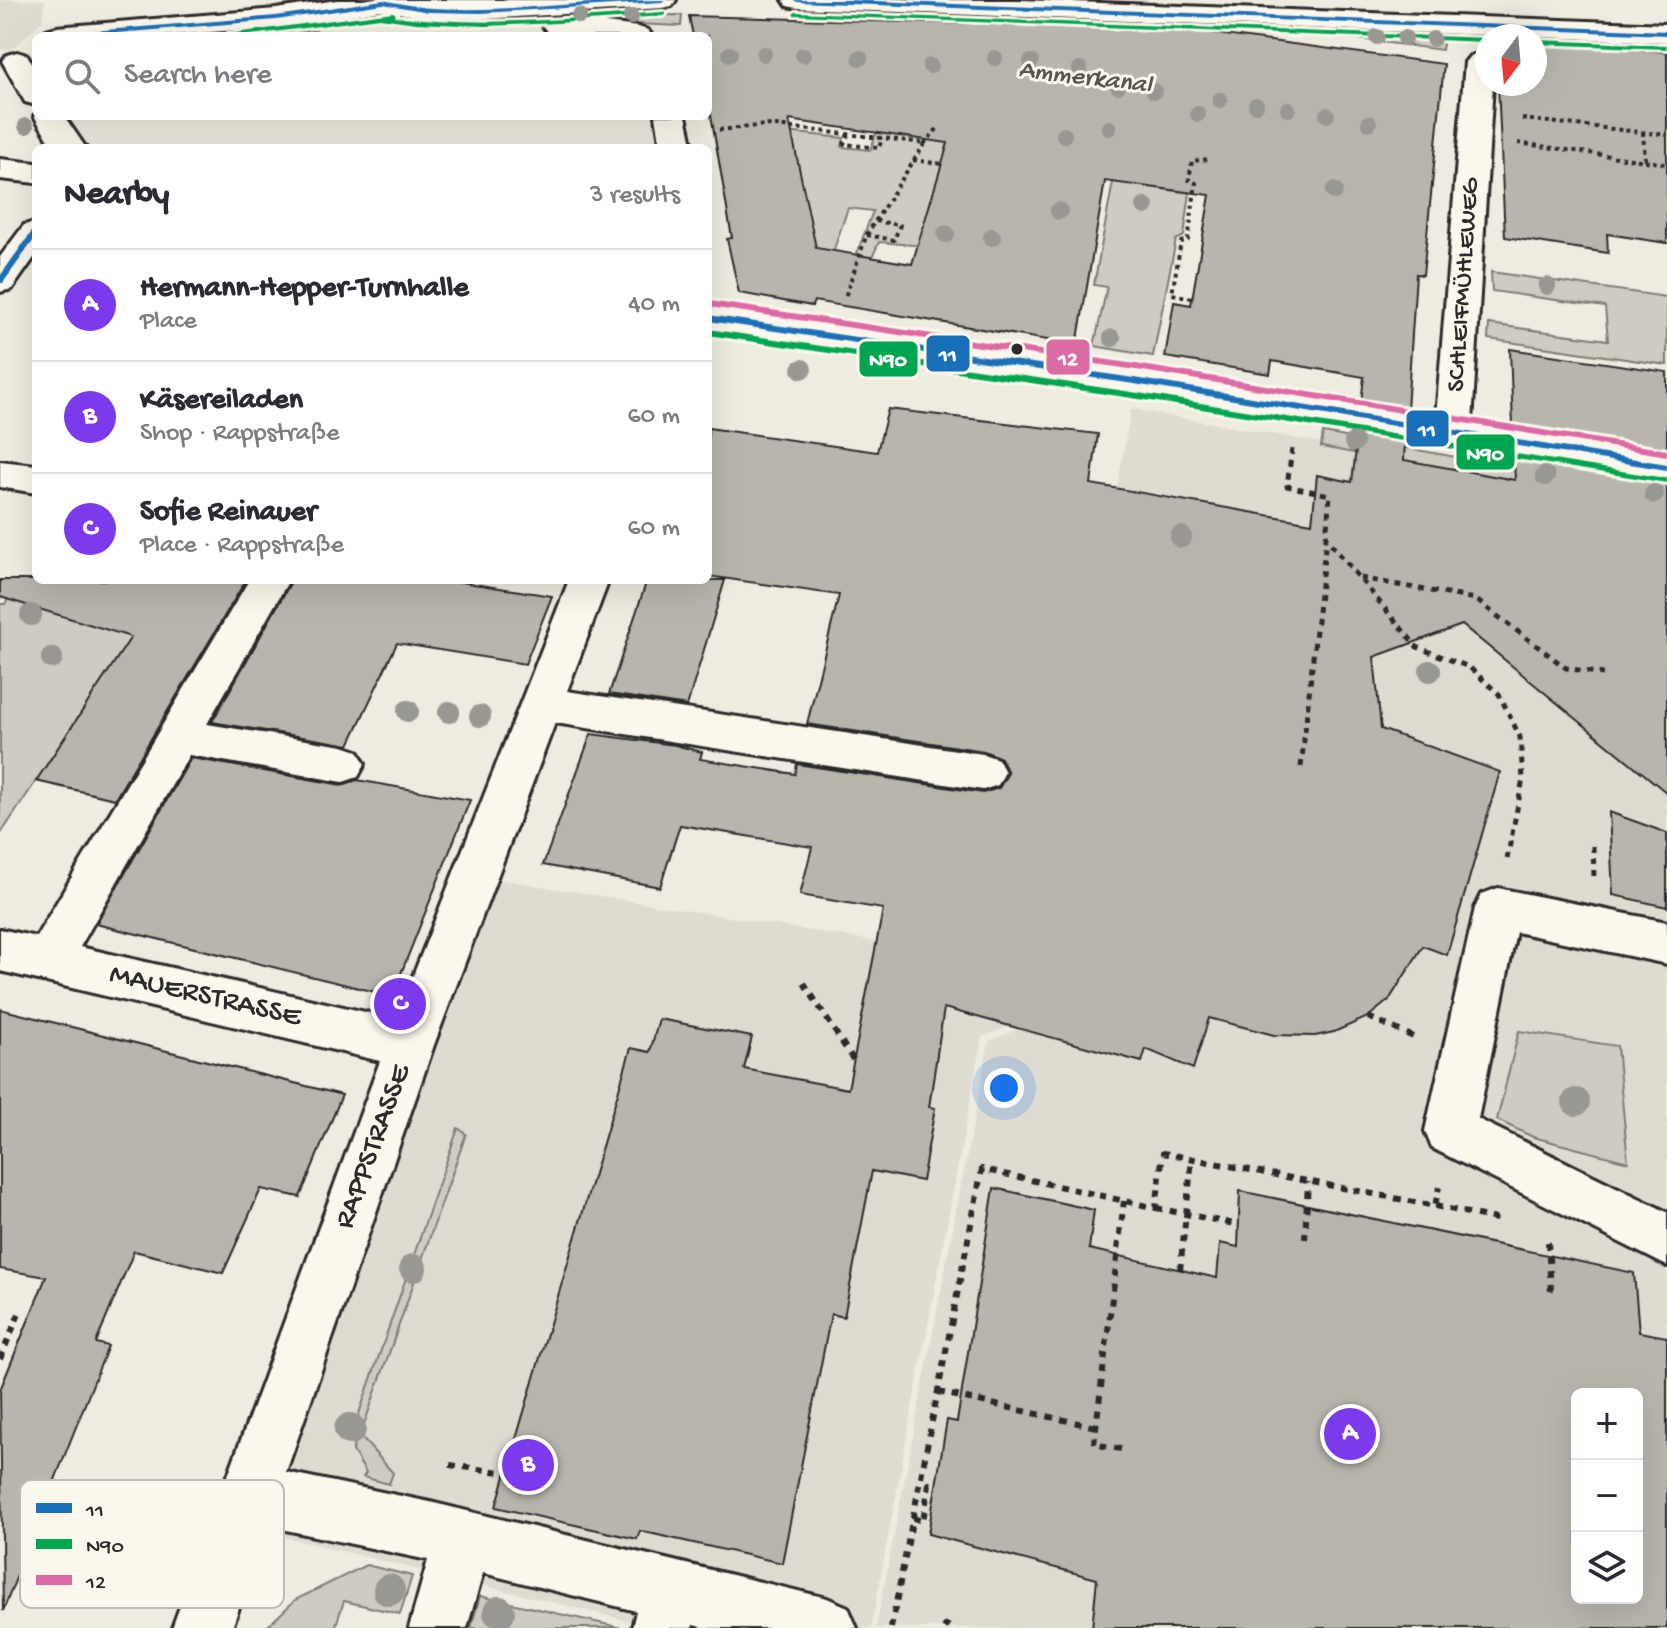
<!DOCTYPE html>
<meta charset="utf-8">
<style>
:root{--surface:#fff;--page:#f2f2f3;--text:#2b2b33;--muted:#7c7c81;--line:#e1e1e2;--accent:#7c3aed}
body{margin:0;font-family:"Gochi Hand",sans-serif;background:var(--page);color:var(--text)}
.controls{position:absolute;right:24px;bottom:24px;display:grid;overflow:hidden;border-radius:12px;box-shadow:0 8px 32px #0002}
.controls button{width:72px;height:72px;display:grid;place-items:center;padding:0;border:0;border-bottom:2px solid var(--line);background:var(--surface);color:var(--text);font:40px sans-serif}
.compass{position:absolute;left:1475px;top:24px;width:72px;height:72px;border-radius:50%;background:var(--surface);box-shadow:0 8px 32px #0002;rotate:196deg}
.you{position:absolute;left:1004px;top:1088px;width:28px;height:28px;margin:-20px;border:6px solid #fff;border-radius:50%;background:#1a73e8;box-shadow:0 0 0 12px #1a73e833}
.badge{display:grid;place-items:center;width:52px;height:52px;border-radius:50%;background:var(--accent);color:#fff;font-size:26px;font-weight:700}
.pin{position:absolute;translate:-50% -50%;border:4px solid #fff;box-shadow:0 2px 8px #0006}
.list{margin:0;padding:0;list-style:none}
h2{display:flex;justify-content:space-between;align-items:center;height:104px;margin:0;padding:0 32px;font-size:34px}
h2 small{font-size:26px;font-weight:400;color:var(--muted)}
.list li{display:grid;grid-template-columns:52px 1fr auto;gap:24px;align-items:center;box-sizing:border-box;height:112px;padding:0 32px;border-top:2px solid var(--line)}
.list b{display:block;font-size:30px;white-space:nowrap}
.list p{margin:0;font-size:26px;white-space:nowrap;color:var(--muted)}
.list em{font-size:26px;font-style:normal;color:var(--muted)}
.icon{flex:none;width:44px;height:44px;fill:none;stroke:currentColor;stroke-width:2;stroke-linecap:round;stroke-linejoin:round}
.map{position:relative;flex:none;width:1667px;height:1628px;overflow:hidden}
.search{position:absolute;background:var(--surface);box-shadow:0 8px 32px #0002;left:32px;top:32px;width:680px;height:88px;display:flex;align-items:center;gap:20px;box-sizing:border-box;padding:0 28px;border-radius:12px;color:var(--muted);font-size:30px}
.panel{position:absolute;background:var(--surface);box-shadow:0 8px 32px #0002;left:32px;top:144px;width:680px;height:440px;border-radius:12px}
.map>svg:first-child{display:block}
</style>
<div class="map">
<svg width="1667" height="1628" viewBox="0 0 1667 1628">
<rect width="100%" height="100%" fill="#eeebe0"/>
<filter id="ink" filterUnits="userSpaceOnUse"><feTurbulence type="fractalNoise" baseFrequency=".0125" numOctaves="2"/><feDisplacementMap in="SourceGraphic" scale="16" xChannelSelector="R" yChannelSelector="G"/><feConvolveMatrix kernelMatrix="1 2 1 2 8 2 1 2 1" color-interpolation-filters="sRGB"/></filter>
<g filter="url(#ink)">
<g fill="#dedbd1" fill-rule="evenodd">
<path d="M0 0H45L42 21 12 49 0 50Z"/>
<path d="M1131 409 1667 504V1628H876L989 1041 1021 1028ZM1577 1394H1637V1598H1577Z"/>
<path d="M480 876 1024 966 1013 1025 982 1037 871 1628H658L243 1527Z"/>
</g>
<g fill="#cecbc2" stroke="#7c7b76" stroke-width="2">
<path d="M682 15 681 26 586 22 557 16Z"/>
<path d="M1326 35 1444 37 1442 50Z"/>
<path d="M879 127 1306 204 1105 180 1093 236 948 248 879 242 871 260 855 258 873 211 848 208 831 258 804 254 766 130 844 138 842 147 870 150Z"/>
<path d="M1113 182 1190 193 1184 236 1176 240 1153 356 1094 346 1107 287 1094 285Z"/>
<path d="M1491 272 1667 297V365L1488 339 1489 324 1608 340 1605 307 1492 291Z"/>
<path d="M1323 433 1667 495V510L1321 447Z"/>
<path d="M18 583 141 624 0 835V604H5Z"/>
<path d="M1519 1031 1617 1046 1628 1162 1533 1137 1497 1120Z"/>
<path d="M458 1128 466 1134 360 1436 393 1473 389 1484 363 1477 366 1473 353 1451 355 1425Z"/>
<path d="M366 1565 412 1576 400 1614 344 1601 335 1628H266L295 1600Z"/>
<path d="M480 1596 622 1628H471Z"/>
</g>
<path fill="#a4a29a" stroke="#74726e" stroke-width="2" d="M269 29 375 34 376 36H165Z"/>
<g fill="#b8b5ae" stroke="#2b2b2b" stroke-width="2" fill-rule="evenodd">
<path d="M689 16 1187 30 1444 64 1423 275 1416 274 1407 410 1361 403 1364 377 1272 361 1270 374 1165 357 1174 302 1191 305 1210 195 1105 181 1077 345 814 301 812 306 739 293 727 239 732 238 708 97V36H693ZM789 120 948 143 912 264 816 248Z"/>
<path d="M1535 42 1667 52V243L1607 234 1608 253 1505 237 1498 84H1535Z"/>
<path d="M1510 349 1667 372V451L1513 426Z"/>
<path d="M888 409 1098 434 1091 484 1312 523 1317 475 1352 482 1358 433 1405 440 1404 460 1515 480 1514 458 1667 483V793L1462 625 1374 657 1381 729 1500 772 1447 955 1423 946 1389 1000 1368 1017 1334 1032 1315 1036 1274 1035 1209 1018 1193 1069 1146 1049 1142 1062 944 1008 929 1107 935 1108 922 1181 872 1171 844 1317 831 1314 782 1563 640 1531 637 1539 496 1507 631 1048 650 1052 659 1019 752 1037 744 1069 848 1089 883 909 800 895 812 847 680 825 660 887 543 865 591 734 675 745 702 752 700 759 795 774 797 764 983 793 999 788 1008 773 1001 758 984 751 807 724 839 595 708 576V428L877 452Z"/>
<path d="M0 580H246L115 799 36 781 131 637 0 597Z"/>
<path d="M292 580H448L552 596 525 664 397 643 349 745 212 722Z"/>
<path d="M647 580H725L687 706 609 694Z"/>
<path d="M191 758 342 785 357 780 470 800 392 996 96 924Z"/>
<path d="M1609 812 1667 833V907L1613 895Z"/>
<path d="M0 1009 342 1095 300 1197 261 1189 223 1273 134 1251 96 1343 108 1346 3 1611 0 1390 46 1277 0 1269Z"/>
<path d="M994 1188 1094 1210 1089 1249 1217 1278 1220 1243 1238 1247 1240 1191 1634 1273 1639 1332 1667 1337V1628H1092L1097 1579 928 1534 947 1420 957 1422ZM1577 1394H1637V1598H1577Z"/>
</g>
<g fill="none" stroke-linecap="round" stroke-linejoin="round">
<g stroke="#2b2b2b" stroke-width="6">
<g id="minor">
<path d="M337 0H676L672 6 662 8 481 19 429 18 381 10 276 27 161 36H42L46 30 56 27 276 9Z"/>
<path d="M783 0H1021L1667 24V42L797 8 787 6Z"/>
<path d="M557 17 638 27 648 30 652 36H568L547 32 543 26 547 20Z"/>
<path d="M17 52 27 55 36 69V105L25 102 2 61 7 55Z"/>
<path d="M1480 53 1487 55V84H1493L1472 423 1667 454V480L1134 393 708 329V307L1436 417 1465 62 1470 56Z"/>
<path d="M36 113V116H64L86 148H54L34 116Z"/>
<path d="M656 116H686L693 148H661Z"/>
<path d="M0 159 36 163V183L0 179Z"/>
<path d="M36 222V255L12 289 0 292V257L24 225Z"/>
<path d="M0 461 36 465V493L0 487Z"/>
<path d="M249 580H289L207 724 343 746 358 751 365 764 358 777 343 782 189 755 80 947 396 1019 569 580H609L567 691 983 754 998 759 1005 772 998 785 983 790 555 723 434 1045 286 1472 430 1502 827 1598 848 1607 857 1628H706L693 1625 692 1628H632L636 1611 483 1573 467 1628H409L428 1560 267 1526 232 1628H172L380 1061 0 971V929L36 937Z"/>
<path d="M1498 888 1667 922V964L1516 932 1478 1119 1667 1212V1266L1432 1148 1425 1131 1475 908 1482 894Z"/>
</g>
</g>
<g stroke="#2b2b2b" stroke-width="4" stroke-dasharray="4 4" stroke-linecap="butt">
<path d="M1522 119 1667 135"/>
<path d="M719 130 767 125 925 143 867 234 845 297"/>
<path d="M1643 132 1645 160"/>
<path d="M848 134 844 144 879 148 882 138"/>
<path d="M1518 143 1667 164"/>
<path d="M924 144 938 128"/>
<path d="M913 160 942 164"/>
<path d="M867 235 894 240 900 225 875 221"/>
<path d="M1192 298 1172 294 1181 242 1188 240 1196 183 1189 180 1192 161 1209 159"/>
</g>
<g stroke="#2b2b2b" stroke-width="5" stroke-dasharray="6 6" stroke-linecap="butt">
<path d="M1292 449 1287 486 1330 495 1326 538 1417 647 1469 667 1499 694 1520 737 1523 779 1507 859"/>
<path d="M1360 578 1475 599 1566 668 1603 674"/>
<path d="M1301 767 1326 539"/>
<path d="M1593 846 1594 878"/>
</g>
<g stroke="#2b2b2b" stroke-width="6" stroke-dasharray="7 7" stroke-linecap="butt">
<path d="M804 983 854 1061"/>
<path d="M1368 1017 1416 1038"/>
<path d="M1435 1206 1501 1220"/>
<path d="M1156 1208 1239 1225"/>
<path d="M1305 1239 1308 1182"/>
<path d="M1548 1242 1551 1291"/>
<path d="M1180 1270 1192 1159"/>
<path d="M0 1359 21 1309"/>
<path d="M938 1392 1096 1427"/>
<path d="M1121 1449 1094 1444 1124 1201"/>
<path d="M450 1465 507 1473"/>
<path d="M913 1518 923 1521 929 1484 936 1486"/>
<path d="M891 1628 982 1169 1156 1208 1163 1153 1435 1206 1439 1187"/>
<path d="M944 1628 946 1625 952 1628"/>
</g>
<use href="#minor" fill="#fbf7ec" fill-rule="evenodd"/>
<g stroke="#fbf7ec" stroke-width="6">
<g id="bus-1">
<path d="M383 0C399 3 415 7 432 8 509 13 587 0 665 0L662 2 481 13 429 12 383 4 276 20 80 36H53L56 34 276 16Z"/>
<path d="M794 0H848L1667 31V35L797 2Z"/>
<path d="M33 230H36V237L3 283H0V276Z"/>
<path d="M708 315 1134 378 1667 464V470L1134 384 708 321Z"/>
</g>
</g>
<g stroke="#fbf7ec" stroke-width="6">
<g id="bus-2">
<path d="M393 12 396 14 394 16C483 28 573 18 663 12L666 14 663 16 557 23 486 26 416 23 380 18 243 36H225L228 34Z"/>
<path d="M796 12 1487 38V42L794 15 793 14Z"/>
<path d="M1535 40 1666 45 1667 49 1535 44Z"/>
<path d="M708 329 1132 392 1665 478 1667 479V483L1132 398 708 335Z"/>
</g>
</g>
<g stroke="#fbf7ec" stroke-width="6">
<path id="bus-3" d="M710 301 1136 364 1667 450V456L1136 370 710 307 708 306V302Z"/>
</g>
<use href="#bus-1" fill="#1a70b8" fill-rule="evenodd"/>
<use href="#bus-2" fill="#00a54f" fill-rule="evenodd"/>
<use href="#bus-3" fill="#dd6ba6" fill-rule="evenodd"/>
</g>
<g fill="#999791">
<circle cx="579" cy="16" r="8"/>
<circle cx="631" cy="17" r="8"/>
<circle cx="1377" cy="37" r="8"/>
<circle cx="1405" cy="38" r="8"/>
<circle cx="1433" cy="39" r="8"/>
<circle cx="730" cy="54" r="8"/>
<circle cx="764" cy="54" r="8"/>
<circle cx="803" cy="55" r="8"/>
<circle cx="860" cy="58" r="8"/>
<circle cx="995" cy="58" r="8"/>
<circle cx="1031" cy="62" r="8"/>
<circle cx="930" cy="66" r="8"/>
<circle cx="1080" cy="69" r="8"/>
<circle cx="1118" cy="86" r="8"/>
<circle cx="1154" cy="91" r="8"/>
<circle cx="1220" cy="100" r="8"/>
<circle cx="1256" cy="105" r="8"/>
<circle cx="1288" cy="109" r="8"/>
<circle cx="1198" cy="114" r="8"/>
<circle cx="1327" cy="115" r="8"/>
<circle cx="1369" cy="123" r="8"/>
<circle cx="26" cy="126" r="8"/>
<circle cx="1109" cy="128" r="8"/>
<circle cx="1064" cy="135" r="8"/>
<circle cx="1334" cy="191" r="9"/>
<circle cx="1145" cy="206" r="9"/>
<circle cx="1059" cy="211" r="9"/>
<circle cx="946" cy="234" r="9"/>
<circle cx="992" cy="237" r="9"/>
<circle cx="1547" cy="286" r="9"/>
<circle cx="1112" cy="338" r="9"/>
<circle cx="802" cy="369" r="10"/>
<circle cx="1354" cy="442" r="10"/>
<circle cx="1465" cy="462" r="10"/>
<circle cx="1545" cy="476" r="10"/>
<circle cx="1654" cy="494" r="10"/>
<circle cx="1181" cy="537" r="11"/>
<circle cx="31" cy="615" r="11"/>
<circle cx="52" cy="658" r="11"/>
<circle cx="1430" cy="671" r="11"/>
<circle cx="408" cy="711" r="11"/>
<circle cx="449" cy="712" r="11"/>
<circle cx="480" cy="716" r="11"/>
<circle cx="1576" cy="1102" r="14"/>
<circle cx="413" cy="1268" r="14"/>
<circle cx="350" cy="1429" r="16"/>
<circle cx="389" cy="1590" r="16"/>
<circle cx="499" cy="1612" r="16"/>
</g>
</g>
<circle fill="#2b2b2b" stroke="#fbf7ec" stroke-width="3" cx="1017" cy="349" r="7"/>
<g text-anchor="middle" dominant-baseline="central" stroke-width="6" stroke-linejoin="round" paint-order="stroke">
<g font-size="26" font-style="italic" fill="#555552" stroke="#fbf7ec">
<text transform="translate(1085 79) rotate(7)">Ammerkanal</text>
</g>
<g font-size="26" fill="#2b2b2b" stroke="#fbf7ec">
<text transform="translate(1465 285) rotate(-86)">SCHLEIFMÜHLEWEG</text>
</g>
<g font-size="30" fill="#2b2b2b" stroke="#fbf7ec">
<text transform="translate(205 997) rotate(13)">MAUERSTRASSE</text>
<text transform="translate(374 1147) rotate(-70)">RAPPSTRASSE</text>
</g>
</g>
<rect x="20" y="1480" width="264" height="128" rx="12" fill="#fbf7ec" stroke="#bdbab2" stroke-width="2"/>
<rect x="36" y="1503" width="36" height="10" fill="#1a70b8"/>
<rect x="36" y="1539" width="36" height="10" fill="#00a54f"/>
<rect x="36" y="1575" width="36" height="10" fill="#dd6ba6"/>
<g font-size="22" fill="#2b2b2b">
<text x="86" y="1516">11</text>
<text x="86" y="1552">N90</text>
<text x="86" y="1588">12</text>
</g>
<g stroke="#fbf7ec" stroke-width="3">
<rect x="925" y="334" width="46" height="39" rx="8" fill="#1a70b8"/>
<rect x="1045" y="338" width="46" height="38" rx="8" fill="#dd6ba6"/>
<rect x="858" y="340" width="61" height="38" rx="8" fill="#00a54f"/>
<rect x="1405" y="409" width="45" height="39" rx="8" fill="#1a70b8"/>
<rect x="1455" y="433" width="61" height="38" rx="8" fill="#00a54f"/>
</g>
<g font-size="22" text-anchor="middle" font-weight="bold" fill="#fff">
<text x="948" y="361">11</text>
<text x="1068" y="365">12</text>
<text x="888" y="366">N90</text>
<text x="1427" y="436">11</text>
<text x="1485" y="460">N90</text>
</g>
</svg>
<div class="controls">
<button>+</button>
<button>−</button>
<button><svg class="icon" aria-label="layers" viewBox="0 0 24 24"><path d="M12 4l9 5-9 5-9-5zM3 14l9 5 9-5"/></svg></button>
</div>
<svg class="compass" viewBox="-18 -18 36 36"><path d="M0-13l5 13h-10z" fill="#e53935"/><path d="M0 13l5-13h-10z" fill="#7c7c81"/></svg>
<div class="you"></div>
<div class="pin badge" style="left:1350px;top:1434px">A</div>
<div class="pin badge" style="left:528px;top:1465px">B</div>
<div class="pin badge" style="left:400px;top:1004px">C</div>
<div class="search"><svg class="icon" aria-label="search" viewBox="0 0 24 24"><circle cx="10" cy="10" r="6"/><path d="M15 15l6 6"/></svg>Search here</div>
<section class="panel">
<h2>Nearby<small>3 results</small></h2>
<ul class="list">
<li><span class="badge">A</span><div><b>Hermann-Hepper-Turnhalle</b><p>Place</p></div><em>40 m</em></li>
<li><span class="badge">B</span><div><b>Käsereiladen</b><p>Shop · Rappstraße</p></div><em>60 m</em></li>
<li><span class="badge">C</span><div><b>Sofie Reinauer</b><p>Place · Rappstraße</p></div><em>60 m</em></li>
</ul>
</section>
</div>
